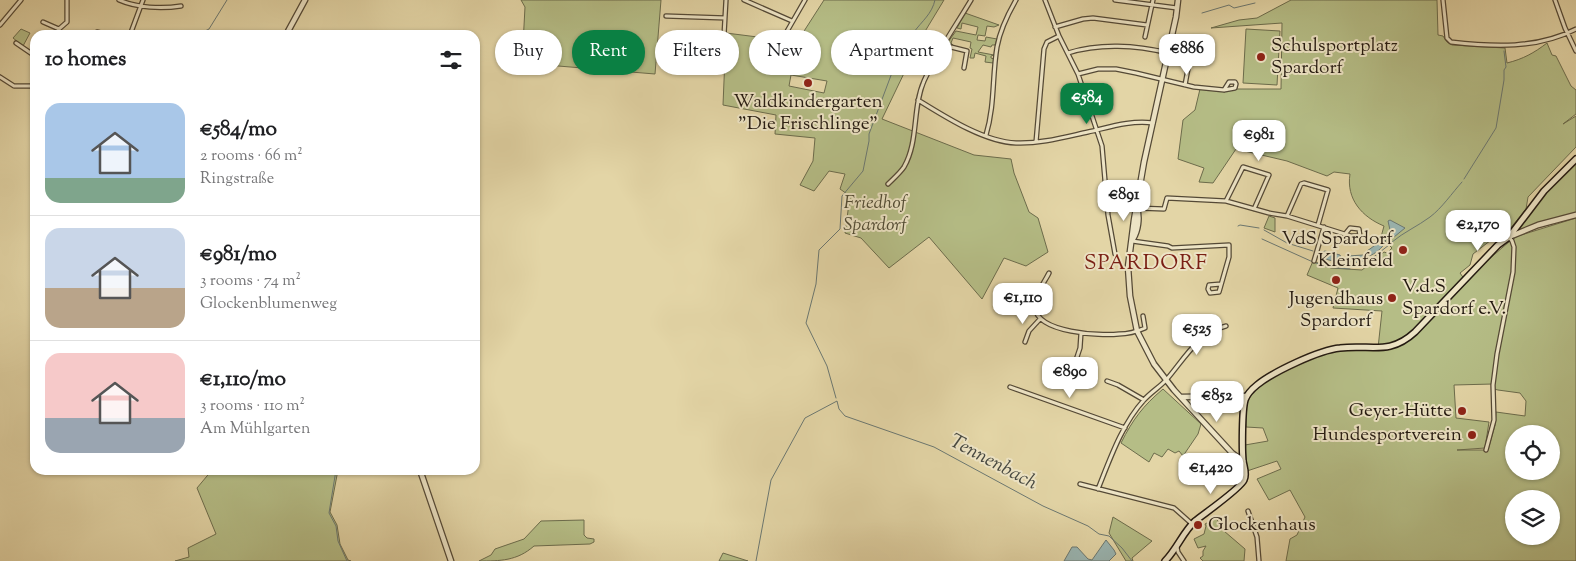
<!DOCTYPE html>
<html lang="en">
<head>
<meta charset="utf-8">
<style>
  :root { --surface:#fff; --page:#f6f6f6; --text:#202124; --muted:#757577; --line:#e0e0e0; --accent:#0b8043 }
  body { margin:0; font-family:"Sorts Mill Goudy",serif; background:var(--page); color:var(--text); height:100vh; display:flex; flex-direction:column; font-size:19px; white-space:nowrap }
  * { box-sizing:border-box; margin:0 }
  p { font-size:16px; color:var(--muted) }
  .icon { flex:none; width:28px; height:28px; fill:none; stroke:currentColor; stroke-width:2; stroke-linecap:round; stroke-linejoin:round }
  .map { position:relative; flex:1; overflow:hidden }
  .drawer { position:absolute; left:30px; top:30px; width:450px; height:445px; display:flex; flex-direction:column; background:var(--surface); border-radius:15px; box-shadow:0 1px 4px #0004 }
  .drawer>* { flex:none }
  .banner { position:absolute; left:495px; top:30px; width:475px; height:45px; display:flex; gap:10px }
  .buttons { position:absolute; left:1505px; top:425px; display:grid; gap:10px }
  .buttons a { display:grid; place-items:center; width:55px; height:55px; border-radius:50%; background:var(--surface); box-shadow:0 1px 4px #0004; font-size:25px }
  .price { position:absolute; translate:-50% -42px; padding:0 11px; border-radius:10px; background:#fff; color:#222; font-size:16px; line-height:32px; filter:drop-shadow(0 1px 2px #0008) }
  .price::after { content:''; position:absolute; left:50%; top:30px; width:15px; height:11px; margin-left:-8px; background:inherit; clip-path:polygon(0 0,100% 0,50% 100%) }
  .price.current { background:var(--accent); color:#fff }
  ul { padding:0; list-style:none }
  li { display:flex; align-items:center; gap:15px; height:125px; padding:0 15px }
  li+li { border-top:1px solid var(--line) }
  li span { display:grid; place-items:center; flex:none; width:140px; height:100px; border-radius:15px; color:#555 }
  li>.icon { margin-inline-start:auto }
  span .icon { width:60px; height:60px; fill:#fffc; stroke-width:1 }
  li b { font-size:21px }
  h2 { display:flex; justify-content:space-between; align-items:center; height:60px; padding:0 15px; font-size:21px }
  .chip { padding:0 18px; border-radius:22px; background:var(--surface); box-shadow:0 1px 4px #0004; font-size:18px; line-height:45px }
  .chip.current { background:var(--accent); color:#fff }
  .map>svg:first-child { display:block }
  .green { fill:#b5bd86; stroke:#6c6c4c; fill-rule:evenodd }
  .water { fill:#9ab6b3; stroke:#6b7872 }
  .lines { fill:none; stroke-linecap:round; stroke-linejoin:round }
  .stream { stroke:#6b7872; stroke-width:1 }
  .minor-casing { stroke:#544936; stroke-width:5.5 }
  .tertiary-casing { stroke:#544936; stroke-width:7 }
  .secondary-casing { stroke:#241a11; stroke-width:8 }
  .minor { stroke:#ede4c5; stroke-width:3 }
  .tertiary { stroke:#ede4c5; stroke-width:4.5 }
  .secondary { stroke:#ede4c5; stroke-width:5 }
  .poi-dot { fill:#8f2418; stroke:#ede4c5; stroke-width:2 }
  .labels { text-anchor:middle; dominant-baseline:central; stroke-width:4; stroke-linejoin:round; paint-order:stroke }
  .poi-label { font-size:19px; fill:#241a11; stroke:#ede4c5; text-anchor:start }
  .park-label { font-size:19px; font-style:italic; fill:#504b34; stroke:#ede4c5 }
  .water-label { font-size:20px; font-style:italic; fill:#474942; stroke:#ede4c5 }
  .quarter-label { font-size:21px; letter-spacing:1px; fill:#7a1f14; stroke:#ede4c5 }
</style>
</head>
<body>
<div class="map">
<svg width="1576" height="561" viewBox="0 0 1576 561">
  <rect width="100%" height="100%" fill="#e3d5a6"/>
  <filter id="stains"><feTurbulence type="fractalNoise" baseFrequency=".004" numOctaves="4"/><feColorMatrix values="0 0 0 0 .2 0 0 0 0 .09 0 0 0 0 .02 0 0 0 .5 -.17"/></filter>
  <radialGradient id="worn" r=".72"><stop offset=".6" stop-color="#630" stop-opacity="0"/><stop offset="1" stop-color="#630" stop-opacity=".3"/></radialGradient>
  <path class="green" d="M521,0H661L655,74L522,63L525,7Z
    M824,0H944L921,38L882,119L974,155L1011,159L1014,173L1029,212L1038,218L1048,252L1026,266L1004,258L982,299L929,237L889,268L861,238L845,233L850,196L840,189L845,174L829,171L814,191L800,185L813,161L815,138L775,134L776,115L723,105L726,33L797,42ZM791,75L827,81L824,93L789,86Z
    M1291,0H1437L1438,35L1443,36L1447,42L1452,45L1505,48L1507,63C1523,59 1534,53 1547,43L1552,55L1556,56L1571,86L1576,90V114L1563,124L1576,116V147L1528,197L1526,209L1509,230H1504L1473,254L1470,265L1460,273L1465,280L1510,241L1518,236L1576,218V561H1286L1290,539L1297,535L1305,517L1290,490L1269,500L1257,479L1281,469L1277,461L1247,471L1245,445L1268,441L1263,428L1246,427C1246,417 1244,406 1248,396C1255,381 1315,356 1332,351C1347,348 1363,349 1378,348L1382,311L1333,308L1338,288L1307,275L1313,261L1331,268L1362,270L1384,252L1387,253L1392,248L1381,237L1384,226C1362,217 1346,199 1350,174L1334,172L1327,176L1287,161L1236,149L1213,183L1199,182L1204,168L1178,159L1183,120L1195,110L1200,89H1281L1282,23L1211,28L1239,20L1257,18ZM1493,384L1494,389L1498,390L1520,393L1526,401L1525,416L1496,412L1495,425L1488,450H1457L1485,448L1489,422L1456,418L1454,385ZM1514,434H1551V471H1514ZM1514,499H1551V536H1514Z
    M965,13L999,25L994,27L987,26L985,36L978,35L977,40L985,41L986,37L997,39L995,45H992L991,47L983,45L978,52L994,55L991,56V58L994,59L993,63L985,62L986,56L975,53L974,58H970L972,49L970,48L971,42L953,38L951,43L953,45L949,43L948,42L956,31L976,35L978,27L962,23L961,29L957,28Z
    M21,29L30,33L23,46L13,38Z
    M1246,29L1280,31L1277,85L1243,83Z
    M1576,161V213L1517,230L1545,191Z
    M1269,216L1275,218V232L1264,228Z
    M1163,389L1201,424L1198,434L1183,456L1179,451L1175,453L1168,449L1162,457L1154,453L1149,462L1121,443C1133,419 1143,406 1163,389Z
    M212,470H338L330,512L337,525L340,544L348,560L351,561H175L189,557L188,548L216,534L197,488Z
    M1113,517L1152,541L1132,558L1133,561H1126L1109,533Z
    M1216,518L1224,531L1245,549L1244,561H1203L1200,558L1203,556V551L1206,546L1198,548L1194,539L1204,534L1206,526L1205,524Z
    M584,520V535L587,538L594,539V542L590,544L534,546C517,561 500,561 479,561L491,555L495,549L524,539L541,521Z
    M723,553L748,561H719Z"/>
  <path class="water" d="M1390,220L1405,228L1394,237H1392L1388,233L1390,230L1388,221Z
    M1381,241L1385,243C1382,248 1375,254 1369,256L1367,251Z
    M1325,251L1340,255L1342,260L1337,262L1321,258L1322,252Z
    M1363,255L1365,259L1361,263L1345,261L1348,256Z
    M1106,540L1114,550L1116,554L1109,561H1064L1072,547H1077L1088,559L1092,560Z"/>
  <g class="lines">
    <path class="stream" d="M1202,13L1229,5L1234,8L1255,3
      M197,35L209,29L227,0
      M1464,179L1496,128L1504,80V70L1506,67L1504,51
      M1238,226L1240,225L1259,228
      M1264,230L1287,243L1313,251
      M1262,239L1313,262L1327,267L1350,269
      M1384,242L1392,234
      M1392,242C1404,232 1418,226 1430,217C1442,208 1452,193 1462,182
      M1353,266H1362L1389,245
      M836,398L827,366L806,323L816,284L819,250L840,229L842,196L863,171L869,141V134L893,70V54L902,37L905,33L914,32C922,21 932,14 935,0
      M336,470L329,513L336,526L338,541L347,561
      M756,561L771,480L805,418L837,401L839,409L845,416L934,447L1043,506L1088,526L1099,534L1109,536L1122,548L1132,561"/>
    <defs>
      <path id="minor" d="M119,0C137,8 162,9 181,6
        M744,0L792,21
        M1045,0L1059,36L1078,74L1102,146L1108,215L1115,254
        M1115,0L1177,8
        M1443,0L1447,38L1451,42C1494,47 1537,49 1576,29
        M1555,0L1565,28L1576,51
        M666,16L725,18
        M43,22L59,29
        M0,25L21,0
        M1055,27L1083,19L1093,18L1147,25
        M57,35L59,29L67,22V0
        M94,35L97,32L110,35
        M130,35L143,0
        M1145,37L1153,0
        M1171,38L1193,42L1185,85
        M782,40L805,0
        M16,43L35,56
        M943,45L967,51L964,68
        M1068,53C1099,43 1136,45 1168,53
        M679,57L720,55L723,53L726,0
        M1078,74L1098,69H1116L1136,73L1194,87L1224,90L1235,88L1236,84L1235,82H1229L1224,90
        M0,77L14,86H35
        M918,100C944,116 984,142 1016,143C1040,144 1065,137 1088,132C1110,127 1131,120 1153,123
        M986,135C995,105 992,77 997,47C1000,30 1008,14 1016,0
        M1036,142L1044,49L1047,42L1059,36
        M888,184C893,179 900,173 904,167C919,141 912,108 924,81C937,52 955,27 971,0
        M1226,201L1243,167L1269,175L1254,209
        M1137,208L1164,209L1167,198L1226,201L1269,213L1287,216L1351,236H1360L1359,229L1350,228L1346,233
        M1287,216L1301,184L1304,183L1328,190L1318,225
        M1132,241L1168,246L1172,248L1229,245V257L1219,292L1210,293L1208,289L1209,285L1221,284
        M1314,261L1324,227
        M1049,273C1044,283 1034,296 1035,308C1038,333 1100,336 1119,334C1128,334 1136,332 1145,328L1143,316
        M1025,342L1029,331L1040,319
        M1074,361L1069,363L1067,367L1068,370L1073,369L1080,348L1081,333
        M1107,381L1118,385L1144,400
        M1010,387L1125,428
        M1486,450L1494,420L1493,385L1497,354L1513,272L1514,247L1512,241L1509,237
        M1080,484L1174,508L1192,524
        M1098,489C1110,459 1122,424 1144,400C1151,392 1160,387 1167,379C1185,358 1198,333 1226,326
        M1248,511L1257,537L1259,561
        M1177,547L1178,552L1184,561"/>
      <path id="tertiary" d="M1178,0L1176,17L1144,162L1134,220L1128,267L1130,296L1137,331L1154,364L1174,390L1232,453L1243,461
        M286,35L305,0
        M1509,237L1538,225L1576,215
        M1133,239C1138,231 1140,218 1137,208
        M1181,397L1247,396
        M420,470L451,561"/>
      <path id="secondary" d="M1165,561C1177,549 1183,532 1195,521C1205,513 1240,489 1244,480C1247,474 1244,467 1243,461C1242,450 1242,410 1245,400C1247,394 1252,389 1257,385C1273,372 1319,350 1340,348C1371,344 1389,356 1415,332L1498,245L1509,237L1544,191L1576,159"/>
    </defs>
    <use href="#minor" class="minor-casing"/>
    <use href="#tertiary" class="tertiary-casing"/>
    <use href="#secondary" class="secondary-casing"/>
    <use href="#minor" class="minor"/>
    <use href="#tertiary" class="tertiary"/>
    <use href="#secondary" class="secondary"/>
  </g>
  <g class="poi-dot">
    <circle cx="1261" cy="57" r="5"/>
    <circle cx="808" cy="83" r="5"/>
    <circle cx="1403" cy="250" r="5"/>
    <circle cx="1336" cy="280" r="5"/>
    <circle cx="1392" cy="298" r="5"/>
    <circle cx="1462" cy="411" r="5"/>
    <circle cx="1472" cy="435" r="5"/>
    <circle cx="1198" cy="525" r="5"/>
  </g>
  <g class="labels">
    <g class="poi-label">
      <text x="1271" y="46">Schulsportplatz<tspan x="1271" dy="22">Spardorf</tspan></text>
      <text x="808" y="102" text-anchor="middle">Waldkindergarten<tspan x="808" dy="22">"Die Frischlinge"</tspan></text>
      <text x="1393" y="239" text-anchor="end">VdS Spardorf<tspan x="1393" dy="22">Kleinfeld</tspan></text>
      <text x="1402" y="287">V.d.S<tspan x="1402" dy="22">Spardorf e.V.</tspan></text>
      <text x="1336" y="299" text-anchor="middle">Jugendhaus<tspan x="1336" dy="22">Spardorf</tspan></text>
      <text x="1452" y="411" text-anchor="end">Geyer-Hütte</text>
      <text x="1462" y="435" text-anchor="end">Hundesportverein</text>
      <text x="1208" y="525">Glockenhaus</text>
    </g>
    <g class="park-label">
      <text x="875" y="203">Friedhof<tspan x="875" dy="22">Spardorf</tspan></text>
    </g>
    <g class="water-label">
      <text transform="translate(993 463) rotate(28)">Tennenbach</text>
    </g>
    <g class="quarter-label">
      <text x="1146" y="264">SPARDORF</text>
    </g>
  </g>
  <rect width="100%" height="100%" filter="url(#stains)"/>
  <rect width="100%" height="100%" fill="url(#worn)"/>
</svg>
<div class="buttons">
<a><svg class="icon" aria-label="locate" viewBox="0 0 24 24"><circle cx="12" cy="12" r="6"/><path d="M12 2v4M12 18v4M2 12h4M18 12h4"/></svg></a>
<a><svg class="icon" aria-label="layers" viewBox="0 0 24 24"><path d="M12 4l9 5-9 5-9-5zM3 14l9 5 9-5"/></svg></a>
</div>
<b class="price" style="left:1187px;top:76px">€886</b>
<b class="price current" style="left:1087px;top:125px">€584</b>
<b class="price" style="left:1259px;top:162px">€981</b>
<b class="price" style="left:1124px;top:222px">€891</b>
<b class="price" style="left:1478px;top:252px">€2,170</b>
<b class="price" style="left:1023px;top:325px">€1,110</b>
<b class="price" style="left:1197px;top:356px">€525</b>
<b class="price" style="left:1070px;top:399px">€890</b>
<b class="price" style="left:1217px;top:423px">€852</b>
<b class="price" style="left:1211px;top:495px">€1,420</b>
<div class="banner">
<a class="chip">Buy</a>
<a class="chip current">Rent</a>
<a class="chip">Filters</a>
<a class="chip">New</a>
<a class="chip">Apartment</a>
</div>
<section class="drawer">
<h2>10 homes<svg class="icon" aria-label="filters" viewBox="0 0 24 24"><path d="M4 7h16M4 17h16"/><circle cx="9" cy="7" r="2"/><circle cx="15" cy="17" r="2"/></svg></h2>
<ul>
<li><span style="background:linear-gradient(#a9c7e8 75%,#7fa58c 0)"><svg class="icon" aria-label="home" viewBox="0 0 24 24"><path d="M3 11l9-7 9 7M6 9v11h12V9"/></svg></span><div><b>€584/mo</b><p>2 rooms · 66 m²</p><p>Ringstraße</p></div></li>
<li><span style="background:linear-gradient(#c9d6e8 60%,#b9a48a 0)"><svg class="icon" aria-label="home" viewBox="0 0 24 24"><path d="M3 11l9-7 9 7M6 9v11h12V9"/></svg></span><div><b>€981/mo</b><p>3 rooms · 74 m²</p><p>Glockenblumenweg</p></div></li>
<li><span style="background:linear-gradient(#f6c9c9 65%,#9aa5b1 0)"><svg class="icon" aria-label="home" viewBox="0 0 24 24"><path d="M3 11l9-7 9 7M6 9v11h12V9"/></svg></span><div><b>€1,110/mo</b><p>3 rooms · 110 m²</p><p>Am Mühlgarten</p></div></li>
</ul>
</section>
</div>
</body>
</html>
